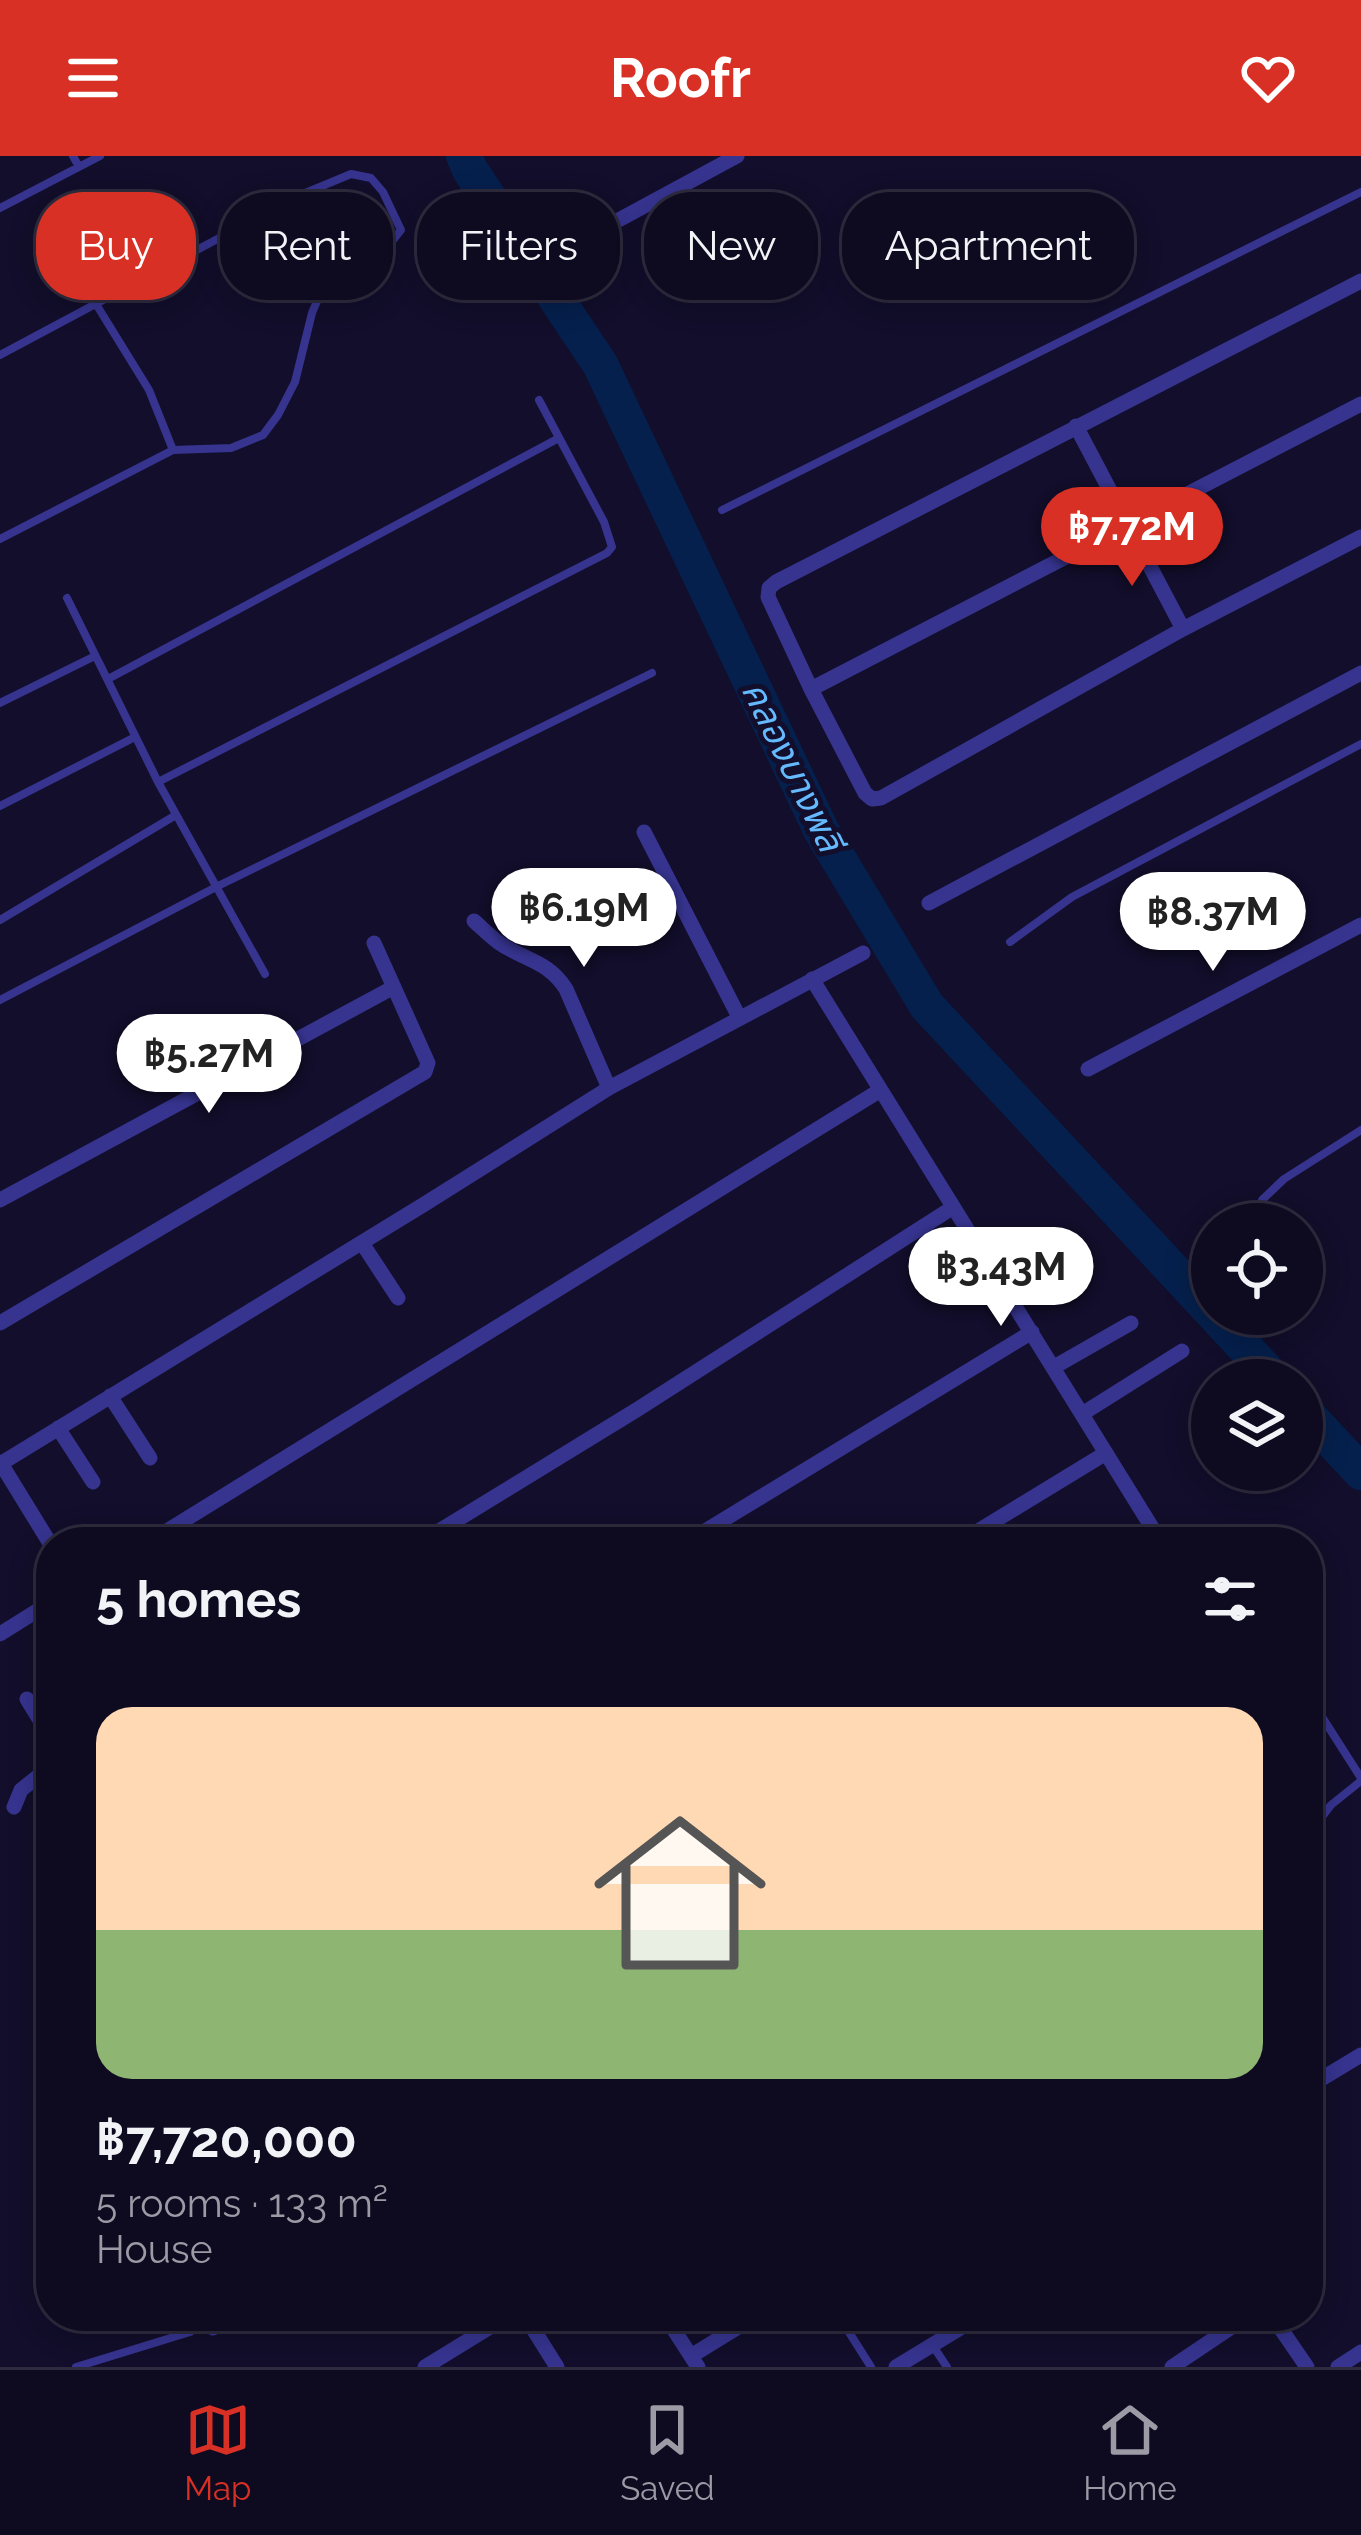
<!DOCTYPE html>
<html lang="en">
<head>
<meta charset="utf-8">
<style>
  :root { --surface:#0e0a20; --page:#1c182d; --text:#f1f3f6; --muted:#9b9aa5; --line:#2e2b3e; --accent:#d93025 }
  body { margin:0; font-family:Raleway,"Noto Sans Thai",sans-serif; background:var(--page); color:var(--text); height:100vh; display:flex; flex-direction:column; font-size:45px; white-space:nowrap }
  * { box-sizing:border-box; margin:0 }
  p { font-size:39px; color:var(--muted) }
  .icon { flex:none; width:66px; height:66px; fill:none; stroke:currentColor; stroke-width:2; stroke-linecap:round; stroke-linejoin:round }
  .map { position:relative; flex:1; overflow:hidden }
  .details { position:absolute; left:36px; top:1371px; width:1287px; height:804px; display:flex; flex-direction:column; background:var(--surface); border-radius:48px; box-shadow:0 6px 30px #0003,0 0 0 3px var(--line) }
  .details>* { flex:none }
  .banner { position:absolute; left:36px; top:36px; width:1290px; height:108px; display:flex; gap:24px }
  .tools { position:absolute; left:1191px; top:1047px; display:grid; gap:24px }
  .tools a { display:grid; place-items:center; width:132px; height:132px; border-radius:50%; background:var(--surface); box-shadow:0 6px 30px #0003,0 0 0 3px var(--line); font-size:60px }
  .price { position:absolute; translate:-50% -102px; padding:0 27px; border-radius:42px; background:#fff; color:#222; font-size:39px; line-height:78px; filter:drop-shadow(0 3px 6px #0008) }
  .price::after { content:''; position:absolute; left:50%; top:72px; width:36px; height:27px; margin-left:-18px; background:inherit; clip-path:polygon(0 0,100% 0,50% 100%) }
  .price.selected { background:var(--accent); color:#fff }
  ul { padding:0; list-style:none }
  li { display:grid; align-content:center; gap:24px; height:636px; padding:0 60px }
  li span { display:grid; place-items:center; height:372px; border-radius:36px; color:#555 }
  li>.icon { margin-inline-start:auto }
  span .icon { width:216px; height:216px; fill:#fffc; stroke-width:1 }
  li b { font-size:51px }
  h2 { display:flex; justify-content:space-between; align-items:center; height:144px; padding:0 60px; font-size:51px }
  .chip { padding:0 42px; border-radius:48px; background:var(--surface); box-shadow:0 6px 30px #0003,0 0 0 3px var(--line); font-size:42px; line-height:108px }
  .chip.selected { background:var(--accent); color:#fff }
  header { display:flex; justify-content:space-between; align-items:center; height:156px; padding:0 60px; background:var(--accent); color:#fff; font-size:54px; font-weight:700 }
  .menu { display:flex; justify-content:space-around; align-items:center; height:168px; border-top:3px solid var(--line); background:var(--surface); font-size:33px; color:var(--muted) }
  .menu a { display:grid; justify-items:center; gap:6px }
  .menu .selected { color:var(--accent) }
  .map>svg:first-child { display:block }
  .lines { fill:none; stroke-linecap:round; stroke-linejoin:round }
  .river { stroke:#05204d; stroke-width:36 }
  .lane { stroke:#36348f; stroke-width:8 }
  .street { stroke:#36348f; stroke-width:15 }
  .labels { text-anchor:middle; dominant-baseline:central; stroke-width:10; stroke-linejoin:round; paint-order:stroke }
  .water-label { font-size:36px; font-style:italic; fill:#65baff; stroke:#120e2b }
</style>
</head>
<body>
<header><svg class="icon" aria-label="menu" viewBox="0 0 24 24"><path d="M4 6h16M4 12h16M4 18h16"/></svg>Roofr<svg class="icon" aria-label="heart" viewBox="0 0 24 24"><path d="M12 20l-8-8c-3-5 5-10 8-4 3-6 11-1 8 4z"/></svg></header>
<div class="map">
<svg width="1361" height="2211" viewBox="0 0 1361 2211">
  <rect width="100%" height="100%" fill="#120e2b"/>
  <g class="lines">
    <path class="river" d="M464,0L470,14L600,208L821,674L927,850L1212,1156
      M1214,1158L1275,1224
      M1302,1253L1361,1316"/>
    <path class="lane" d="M73,0L79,11
      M0,52L100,0
      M96,148L149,234L173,294
      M0,199L298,40L351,18L371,22L383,36L401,74L389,89L323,131L312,157L295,226L278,259L263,279L231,292L173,294L0,383
      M722,354L1361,36
      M67,442L158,626L265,818
      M108,523L559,282
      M0,547L95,500
      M158,626L607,397L612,391L604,366L539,244
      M0,650L135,581
      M0,764L176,659
      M1010,786L1072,741L1361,588
      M0,844L218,730L652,517
      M1260,1068L1262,1044L1284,1023L1361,974
      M1308,1539L1361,1622
      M1308,1679L1331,1649L1361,1625
      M847,2173L871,2211
      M933,2190L947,2211
      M76,2211L190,2176"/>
    <path class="street" d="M602,73L737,0
      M1361,125L776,426L769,432L768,441L811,533L865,637L872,643L881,642L1183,473L1361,381
      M1076,270L1183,473
      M811,533L1361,248
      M644,676L739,861
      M929,747L1361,517
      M474,765C482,772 490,780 498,786C525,805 547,804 566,833L609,932
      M812,823L1161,1386
      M1088,913L1361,769
      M0,1044L394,831
      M362,1087L398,1142
      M0,1167L425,916L428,907L374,787
      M1054,1211L1131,1167
      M110,1240L150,1302
      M1082,1258L1182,1195
      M58,1272L93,1326
      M0,1306L51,1389
      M0,1308L423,1049L609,932L863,797
      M149,1386L879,935
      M421,1386L638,1253L952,1052
      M687,1386L1032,1176
      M960,1386L1106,1297
      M0,1478L51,1446
      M27,1543L51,1582
      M14,1651L21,1634L51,1610
      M1308,1931L1361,1899
      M1308,2000V2013
      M525,2160L557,2211
      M665,2160L698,2211
      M1272,2160L1307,2211
      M213,2172L234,2160
      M691,2200L756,2160
      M425,2211L508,2160
      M896,2211L980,2160
      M1172,2211L1242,2164L1253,2160
      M1338,2211L1361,2196"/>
  </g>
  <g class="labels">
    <g class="water-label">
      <text transform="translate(793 610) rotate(64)">คลองบางพลี</text>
    </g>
  </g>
</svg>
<div class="tools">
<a><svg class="icon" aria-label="locate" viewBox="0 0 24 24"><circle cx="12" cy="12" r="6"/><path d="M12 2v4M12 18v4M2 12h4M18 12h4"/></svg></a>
<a><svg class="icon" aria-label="layers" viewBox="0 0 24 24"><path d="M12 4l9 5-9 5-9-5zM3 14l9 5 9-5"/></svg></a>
</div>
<b class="price selected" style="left:1132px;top:433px">฿7.72M</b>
<b class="price" style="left:584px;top:814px">฿6.19M</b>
<b class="price" style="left:1213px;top:818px">฿8.37M</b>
<b class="price" style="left:209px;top:960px">฿5.27M</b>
<b class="price" style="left:1001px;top:1173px">฿3.43M</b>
<div class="banner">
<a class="chip selected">Buy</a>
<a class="chip">Rent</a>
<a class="chip">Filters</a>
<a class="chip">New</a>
<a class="chip">Apartment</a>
</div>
<section class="details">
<h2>5 homes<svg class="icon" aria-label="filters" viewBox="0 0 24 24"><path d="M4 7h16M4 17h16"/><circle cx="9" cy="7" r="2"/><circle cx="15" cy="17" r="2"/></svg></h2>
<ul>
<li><span style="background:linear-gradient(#ffd9b3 60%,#8fb573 0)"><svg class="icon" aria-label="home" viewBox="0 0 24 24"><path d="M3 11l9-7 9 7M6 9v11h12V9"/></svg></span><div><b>฿7,720,000</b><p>5 rooms · 133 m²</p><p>House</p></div></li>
</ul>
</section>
</div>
<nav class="menu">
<a class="selected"><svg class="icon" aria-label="map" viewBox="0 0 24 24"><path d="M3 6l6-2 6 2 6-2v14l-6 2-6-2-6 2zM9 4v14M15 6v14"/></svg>Map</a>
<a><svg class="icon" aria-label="saved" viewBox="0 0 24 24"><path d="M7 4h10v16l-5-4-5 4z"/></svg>Saved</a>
<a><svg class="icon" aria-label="home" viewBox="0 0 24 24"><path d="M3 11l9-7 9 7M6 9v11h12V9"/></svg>Home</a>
</nav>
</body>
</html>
